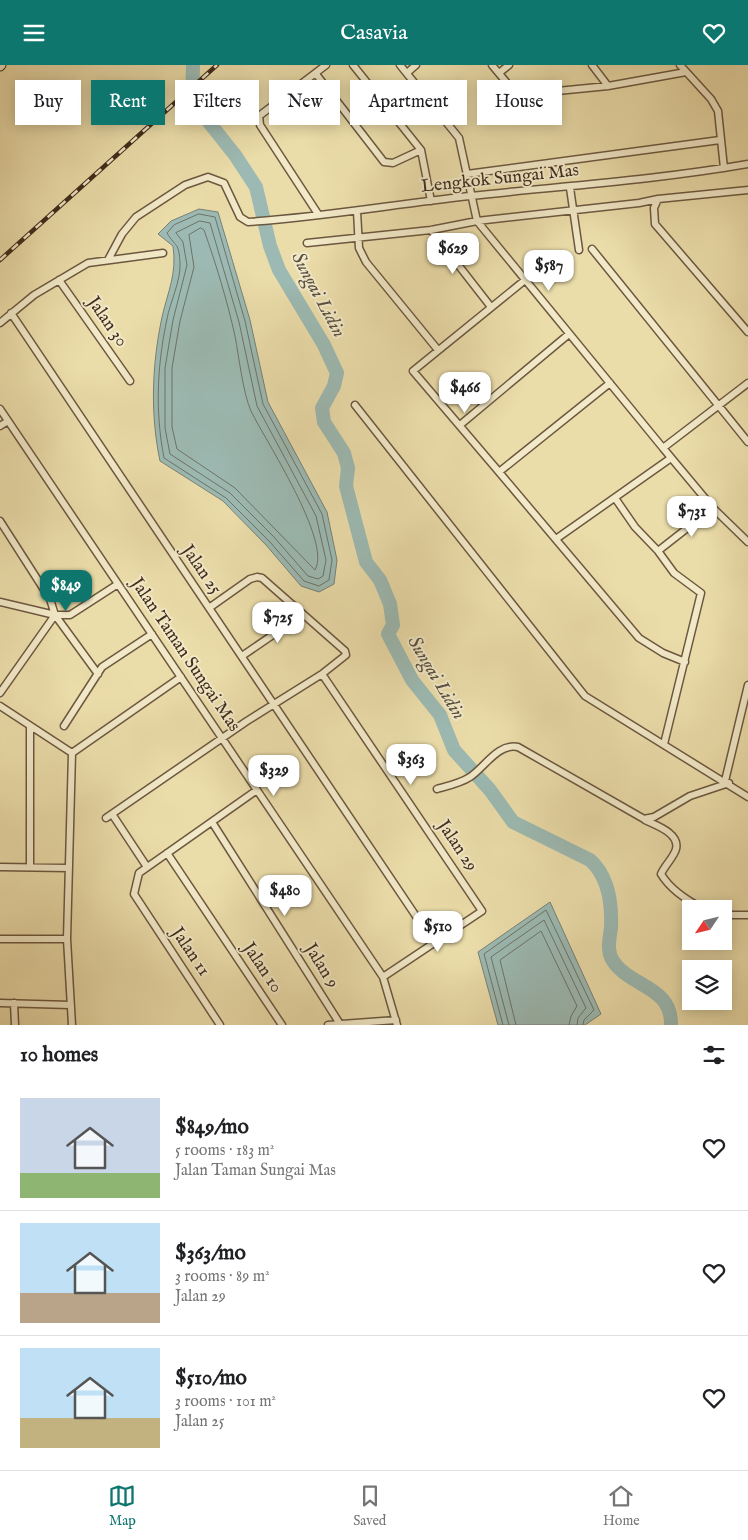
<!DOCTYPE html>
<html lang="en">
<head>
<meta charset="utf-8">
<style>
  :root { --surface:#fff; --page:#f6f6f6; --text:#202124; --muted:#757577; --line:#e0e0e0; --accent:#0f766e }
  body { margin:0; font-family:"IM FELL English",serif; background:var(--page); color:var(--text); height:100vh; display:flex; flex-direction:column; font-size:19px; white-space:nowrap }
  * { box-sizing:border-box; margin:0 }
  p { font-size:16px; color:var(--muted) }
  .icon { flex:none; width:28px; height:28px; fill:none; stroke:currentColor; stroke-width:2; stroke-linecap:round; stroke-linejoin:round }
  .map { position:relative; height:960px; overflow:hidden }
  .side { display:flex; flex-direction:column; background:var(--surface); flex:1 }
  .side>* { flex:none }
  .hud { position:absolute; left:15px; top:15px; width:719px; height:45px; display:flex; gap:10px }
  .needle { width:32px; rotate:235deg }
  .controls { position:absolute; left:682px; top:835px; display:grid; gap:10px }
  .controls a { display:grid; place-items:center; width:50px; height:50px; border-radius:0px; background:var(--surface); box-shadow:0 2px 12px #0003; font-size:25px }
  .price { position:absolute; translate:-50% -42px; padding:0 11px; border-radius:10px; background:#fff; color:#222; font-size:16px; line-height:32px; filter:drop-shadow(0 1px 2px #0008) }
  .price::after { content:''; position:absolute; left:50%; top:30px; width:15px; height:11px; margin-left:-8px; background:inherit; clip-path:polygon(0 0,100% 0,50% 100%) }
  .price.selected { background:var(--accent); color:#fff }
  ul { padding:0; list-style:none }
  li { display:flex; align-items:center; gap:15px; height:125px; padding:0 20px }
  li+li { border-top:1px solid var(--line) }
  li span { display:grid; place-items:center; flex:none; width:140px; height:100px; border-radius:0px; color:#555 }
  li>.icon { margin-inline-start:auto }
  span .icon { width:60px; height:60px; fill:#fffc; stroke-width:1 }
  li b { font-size:21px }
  h2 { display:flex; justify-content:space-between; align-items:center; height:60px; padding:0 20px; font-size:21px }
  .chip { padding:0 18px; border-radius:0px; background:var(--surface); box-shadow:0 2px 12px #0003; font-size:18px; line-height:45px }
  .chip.selected { background:var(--accent); color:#fff }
  header { display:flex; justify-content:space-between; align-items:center; height:65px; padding:0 20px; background:var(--accent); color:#fff; font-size:22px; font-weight:600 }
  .tabs { display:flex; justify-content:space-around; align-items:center; height:70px; border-top:1px solid var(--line); background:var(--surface); font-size:14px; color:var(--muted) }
  .tabs a { display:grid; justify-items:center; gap:2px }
  .tabs .selected { color:var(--accent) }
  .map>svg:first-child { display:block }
  .water { fill:#9cbab3; stroke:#788177 }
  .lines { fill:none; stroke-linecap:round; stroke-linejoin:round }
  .shore { stroke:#6e7368; stroke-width:1 }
  .river { stroke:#9cbab3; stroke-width:14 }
  .minor-casing { stroke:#6c5840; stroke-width:9 }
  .secondary-casing { stroke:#412c1d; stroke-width:11 }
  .minor { stroke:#f2e9c8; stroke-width:6 }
  .secondary { stroke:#f2e9c8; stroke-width:9 }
  .rail-casing { stroke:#412c1d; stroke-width:4.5 }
  .rail { stroke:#f2e9c8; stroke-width:2.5; stroke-dasharray:8; stroke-linecap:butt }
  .labels { text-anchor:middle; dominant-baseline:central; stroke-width:4; stroke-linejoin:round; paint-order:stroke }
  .street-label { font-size:18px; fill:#412c1d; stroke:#f2e9c8 }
  .water-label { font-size:19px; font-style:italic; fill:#585042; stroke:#f2e9c8 }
</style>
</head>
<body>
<header><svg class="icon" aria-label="menu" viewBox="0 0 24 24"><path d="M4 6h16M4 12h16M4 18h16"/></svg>Casavia<svg class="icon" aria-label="heart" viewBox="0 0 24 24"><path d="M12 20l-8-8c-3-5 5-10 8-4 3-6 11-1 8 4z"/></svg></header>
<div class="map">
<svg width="748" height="960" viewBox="0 0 748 960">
  <rect width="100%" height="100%" fill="#ebddaa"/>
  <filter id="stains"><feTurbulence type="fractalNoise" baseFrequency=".004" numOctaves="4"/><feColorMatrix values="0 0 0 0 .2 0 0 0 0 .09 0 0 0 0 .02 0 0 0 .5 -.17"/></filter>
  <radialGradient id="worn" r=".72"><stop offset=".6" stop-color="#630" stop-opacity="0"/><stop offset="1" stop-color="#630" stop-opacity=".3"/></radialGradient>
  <path class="water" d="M199,144L218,147L250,255L268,337L327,447L337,495L334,519L319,527L301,521L266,480L223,436L160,396C150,348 152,300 162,252C168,226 177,209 173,181L158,169L171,156Z
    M550,837L601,949L585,960H498L478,887Z"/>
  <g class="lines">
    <path class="shore" d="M199,149L215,152L245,256L263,339L322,449L332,495L329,515L319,521L304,516L270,477L226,433L164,393C155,346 157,301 167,254C170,237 181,216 180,198C179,177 176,183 167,168L174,160Z
      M200,156L210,158L239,257L257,341L316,451L326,495L323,511L318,514L308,511L274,472L230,428L170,389L165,363V303L173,255L187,200L183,177L176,168Z
      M201,163L204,165C216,199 227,235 235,271C239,292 243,328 251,346C265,375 332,476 315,505L235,423L177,384L172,362V303L180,256L194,202L189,170Z
      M503,960L484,889L546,845L594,945L584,955L583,960
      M509,960L491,892L544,855L586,943L578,953L577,960
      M516,960L500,895L541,866L577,941L571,951L569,960"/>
    <path class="river" d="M193,0L192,36L235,90L256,122L270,181L279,205L324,280L337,308L334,321L322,343L324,357L344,388L348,403L346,421L366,497L380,515L390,539L393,560L388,569L412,615L440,650L454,685L490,725L513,757L590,795C609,812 612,838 611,862C610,873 606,885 613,896C630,922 672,921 671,960"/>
    <defs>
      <path id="minor" d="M353,0L421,85L431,136
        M400,0L459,73L477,156L663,383L748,318
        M492,0L517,30L608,21L686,7
        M592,0L608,21
        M680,0L711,34L718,46L724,103
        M407,8L416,0
        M499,8L509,0
        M316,9L384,97L393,98L421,85
        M467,109L720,75
        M570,123L579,185
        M658,134L654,143L655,159L748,267
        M357,146L359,183L366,197L438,285
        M318,149L260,60L259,51L326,0
        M431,165L491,242
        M307,178L431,165L477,156L639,138L658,134L748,125
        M592,184L748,377
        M108,195L122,169L136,152L185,120L208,112L224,118L240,152L248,157C322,152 396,139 470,131C563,121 656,115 748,99
        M59,215L130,316
        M525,215L413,306L499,407L610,318
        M11,248L434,878
        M0,258L34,230L88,198L163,188
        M355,340L585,631L748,732
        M0,344L383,912L397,960
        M460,360L569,269
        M0,361L8,356
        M663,383L713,443L748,477
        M499,407L639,573L663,588L685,597
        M615,433L635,462L658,486L674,508L701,528L664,679
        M0,456L50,534L55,550
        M556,474L671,393
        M658,486L713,443
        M0,537L55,550L98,609
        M55,550H70L118,519
        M242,591L302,550
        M322,609L482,846L383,912
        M0,628L55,550
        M0,641L72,688L67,874L72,960
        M64,661L102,602L152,569
        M72,688L181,612
        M725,716L748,620
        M437,724C448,721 461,718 470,712C485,702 498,678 518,682L644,754L654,752L690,731L729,718
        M112,749L147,802
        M106,753L247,656L322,609L346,590L345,586L262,513L257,512L250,514L209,543
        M645,755C655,760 680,768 676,784C674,792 665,800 661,809C670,824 688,836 704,844
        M212,757L340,959
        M167,788L282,960
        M0,802L68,803
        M30,802V662
        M724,850H748
        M0,874H67
        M0,938L70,940
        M14,938L15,960
        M220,960L134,829L139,808L257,725
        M328,960L396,955"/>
      <path id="secondary" d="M0,1L1,0"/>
    </defs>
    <use href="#minor" class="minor-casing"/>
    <use href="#secondary" class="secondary-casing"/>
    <use href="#minor" class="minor"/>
    <use href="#secondary" class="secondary"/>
    <defs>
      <path id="rail" d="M0,195L217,0"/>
    </defs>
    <use href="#rail" class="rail-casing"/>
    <use href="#rail" class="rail"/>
  </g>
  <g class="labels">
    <g class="street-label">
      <text transform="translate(500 114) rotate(-6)">Lengkok Sungai Mas</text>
      <text transform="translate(107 257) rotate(55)">Jalan 30</text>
      <text transform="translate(201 505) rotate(55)">Jalan 25</text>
      <text transform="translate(185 590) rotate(56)">Jalan Taman Sungai Mas</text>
      <text transform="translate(457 781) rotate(56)">Jalan 29</text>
      <text transform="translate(190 887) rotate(56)">Jalan 11</text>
      <text transform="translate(321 901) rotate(58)">Jalan 9</text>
      <text transform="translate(262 903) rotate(56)">Jalan 10</text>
    </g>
    <g class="water-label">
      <text transform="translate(318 230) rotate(62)">Sungai Lidin</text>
      <text transform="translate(436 613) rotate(59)">Sungai Lidin</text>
    </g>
  </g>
  <rect width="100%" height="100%" filter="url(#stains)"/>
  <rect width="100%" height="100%" fill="url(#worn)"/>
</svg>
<div class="controls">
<a><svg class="needle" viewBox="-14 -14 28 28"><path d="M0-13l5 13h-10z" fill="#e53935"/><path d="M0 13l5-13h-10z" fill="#757577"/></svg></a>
<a><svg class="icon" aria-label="layers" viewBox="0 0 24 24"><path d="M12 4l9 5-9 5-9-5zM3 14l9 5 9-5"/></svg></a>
</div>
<b class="price" style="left:453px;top:210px">$629</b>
<b class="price" style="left:549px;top:227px">$587</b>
<b class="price" style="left:465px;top:349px">$466</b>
<b class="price" style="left:692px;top:473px">$731</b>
<b class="price selected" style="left:66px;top:547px">$849</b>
<b class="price" style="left:278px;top:579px">$725</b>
<b class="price" style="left:411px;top:721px">$363</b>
<b class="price" style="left:274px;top:732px">$329</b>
<b class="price" style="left:285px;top:852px">$480</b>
<b class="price" style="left:438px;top:888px">$510</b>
<div class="hud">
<a class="chip">Buy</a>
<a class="chip selected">Rent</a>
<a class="chip">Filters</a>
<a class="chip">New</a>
<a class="chip">Apartment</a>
<a class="chip">House</a>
</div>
</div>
<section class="side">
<h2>10 homes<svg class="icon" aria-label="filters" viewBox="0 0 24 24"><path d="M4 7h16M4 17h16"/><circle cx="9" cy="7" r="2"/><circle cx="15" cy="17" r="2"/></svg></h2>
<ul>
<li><span style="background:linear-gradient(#c9d6e8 75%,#8fb573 0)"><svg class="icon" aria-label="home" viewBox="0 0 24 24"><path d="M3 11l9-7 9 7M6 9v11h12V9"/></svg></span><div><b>$849/mo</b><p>5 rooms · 183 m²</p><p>Jalan Taman Sungai Mas</p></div><svg class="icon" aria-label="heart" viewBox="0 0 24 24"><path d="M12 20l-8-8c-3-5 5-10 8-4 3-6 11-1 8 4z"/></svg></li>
<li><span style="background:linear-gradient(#bfe0f5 70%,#b9a48a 0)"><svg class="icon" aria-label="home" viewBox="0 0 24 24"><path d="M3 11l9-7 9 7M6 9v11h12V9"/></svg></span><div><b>$363/mo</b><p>3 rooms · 89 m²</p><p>Jalan 29</p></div><svg class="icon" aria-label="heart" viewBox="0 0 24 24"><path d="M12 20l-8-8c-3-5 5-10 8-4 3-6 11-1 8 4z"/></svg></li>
<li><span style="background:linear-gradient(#bfe0f5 70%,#c2b280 0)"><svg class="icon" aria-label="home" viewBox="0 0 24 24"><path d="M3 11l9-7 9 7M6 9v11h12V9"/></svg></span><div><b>$510/mo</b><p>3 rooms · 101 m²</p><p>Jalan 25</p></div><svg class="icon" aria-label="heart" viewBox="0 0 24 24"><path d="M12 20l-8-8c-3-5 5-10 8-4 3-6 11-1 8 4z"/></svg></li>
</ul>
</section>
<nav class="tabs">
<a class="selected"><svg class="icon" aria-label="map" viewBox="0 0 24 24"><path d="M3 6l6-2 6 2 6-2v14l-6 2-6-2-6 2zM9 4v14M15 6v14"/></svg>Map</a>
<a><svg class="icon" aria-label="saved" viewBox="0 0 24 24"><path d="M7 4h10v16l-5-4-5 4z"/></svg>Saved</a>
<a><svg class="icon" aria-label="home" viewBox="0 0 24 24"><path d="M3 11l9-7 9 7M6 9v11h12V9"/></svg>Home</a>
</nav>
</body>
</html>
